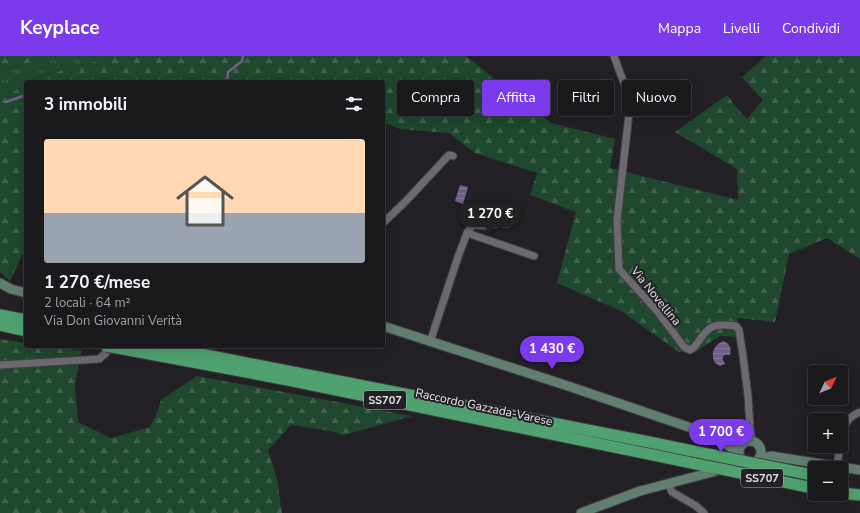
<!DOCTYPE html>
<html lang="it">
<head>
<meta charset="utf-8">
<style>
  :root { --surface:#1a191c; --page:#272629; --text:#f1f3f6; --muted:#9fa0a3; --line:#38383b; --accent:#7c3aed }
  body { margin:0; font-family:"Nunito Sans",sans-serif; background:var(--page); color:var(--text); height:100vh; display:flex; flex-direction:column; font-size:15px; white-space:nowrap }
  * { box-sizing:border-box; margin:0 }
  p { font-size:13px; color:var(--muted) }
  .icon { flex:none; width:22px; height:22px; fill:none; stroke:currentColor; stroke-width:2; stroke-linecap:round; stroke-linejoin:round }
  .map { position:relative; flex:1; overflow:hidden }
  .sheet { position:absolute; left:24px; top:24px; width:361px; height:268px; display:flex; flex-direction:column; background:var(--surface); border-radius:4px; box-shadow:0 4px 16px #0002,0 0 0 1px var(--line) }
  .sheet>* { flex:none }
  .top-card { position:absolute; left:397px; top:24px; width:380px; height:36px; display:flex; gap:8px }
  .needle { width:26px; rotate:47deg }
  .fabs { position:absolute; left:808px; top:309px; display:grid; gap:8px }
  .fabs a { display:grid; place-items:center; width:40px; height:40px; border-radius:4px; background:var(--surface); box-shadow:0 4px 16px #0002,0 0 0 1px var(--line); font-size:20px }
  .price { position:absolute; translate:-50% -34px; padding:0 9px; border-radius:14px; background:var(--accent); color:#fff; font-size:13px; line-height:26px; filter:drop-shadow(0 1px 2px #0008) }
  .price::after { content:''; position:absolute; left:50%; top:24px; width:12px; height:9px; margin-left:-6px; background:inherit; clip-path:polygon(0 0,100% 0,50% 100%) }
  .price.current { background:#222; color:#fff }
  ul { padding:0; list-style:none }
  li { display:grid; align-content:center; gap:8px; height:212px; padding:0 20px }
  li+li { border-top:1px solid var(--line) }
  li span { display:grid; place-items:center; height:124px; border-radius:4px; color:#555 }
  li>.icon { margin-inline-start:auto }
  span .icon { width:72px; height:72px; fill:#fffc; stroke-width:1 }
  li b { font-size:17px }
  h2 { display:flex; justify-content:space-between; align-items:center; height:48px; padding:0 20px; font-size:17px }
  .tag { padding:0 14px; border-radius:4px; background:var(--surface); box-shadow:0 4px 16px #0002,0 0 0 1px var(--line); font-size:14px; line-height:36px }
  .tag.current { background:var(--accent); color:#fff }
  header { display:flex; align-items:center; gap:24px; box-sizing:border-box; height:56px; padding:0 20px; background:var(--accent); color:#fff }
  header strong { font-size:19px }
  nav { display:flex; gap:22px; margin-inline-start:auto; font-size:14px }
  .map>svg:first-child { display:block }
  .grass { fill:url(#grass-tufts) }
  .forest { fill:url(#forest-firs) }
  .water { fill:url(#water-rules) }
  .lines { fill:none; stroke-linecap:round; stroke-linejoin:round }
  .stream { stroke:#725e88; stroke-width:2.5 }
  .minor-casing { stroke:#403e43; stroke-width:9 }
  .secondary-casing { stroke:#403e43; stroke-width:11 }
  .trunk-casing { stroke:#403e43; stroke-width:13 }
  .minor { stroke:#6c696f; stroke-width:7 }
  .secondary { stroke:#617e70; stroke-width:9 }
  .trunk { stroke:#4fa270; stroke-width:11 }
  .trunk-bridge-casing { stroke:#403e43; stroke-width:13; stroke-linecap:butt }
  .trunk-bridge { stroke:#4fa270; stroke-width:11 }
  .labels { text-anchor:middle; dominant-baseline:central; stroke-width:4; stroke-linejoin:round; paint-order:stroke }
  .shield { fill:#232126; stroke:#acaaae; stroke-width:1 }
  .shield-label { font-size:11px; font-weight:bold; fill:#e6e4e8 }
  .street-label { font-size:12px; fill:#e6e4e8; stroke:#232126 }
</style>
</head>
<body>
<header>
<strong>Keyplace</strong>
<nav><a>Mappa</a><a>Livelli</a><a>Condividi</a></nav>
</header>
<div class="map">
<svg width="860" height="457" viewBox="0 0 860 457">
  <defs>
    <pattern id="grass-tufts" width="24" height="20" patternUnits="userSpaceOnUse"><rect width="24" height="20" fill="#1f482e"/><path d="M3 7l-1-3M5 7V3M7 7l1-3M15 17l-1-3M17 17v-4M19 17l1-3" fill="none" stroke="#40624c"/></pattern>
    <pattern id="forest-firs" width="22" height="20" patternUnits="userSpaceOnUse"><rect width="22" height="20" fill="#1f482e"/><path d="M5 1l3.5 6h-7zM16 11l3.5 6h-7z" fill="#40624c"/></pattern>
    <pattern id="water-rules" width="6" height="5" patternUnits="userSpaceOnUse"><rect width="6" height="5" fill="#725e88"/><path d="M0 2.5h6" fill="none" stroke="#867599"/></pattern>
  </defs>
  <rect width="100%" height="100%" fill="#232126"/>
  <path class="grass" d="M53,0H116L35,22L29,26H26V28L0,45V14Z"/>
  <path class="forest" d="M0,0H53L0,14Z
    M116,0H466L551,67L615,83L610,112L738,144L737,113L675,76L727,39L733,47L747,63L763,44L742,21L766,0H860V203L827,182L789,198L775,266L737,262L739,281L720,280L695,296H679L621,255L557,227L576,156L530,139L537,117L475,97L449,77L400,73L383,66V26H29L35,22Z
    M26,28V191L10,225L0,216V45Z
    M0,283L26,287V290H49L81,295L75,330L78,366L111,382L150,371L157,357L161,344L197,320L412,360L344,379L330,375L291,369L268,394L277,423L282,457H0Z"/>
  <path class="water" d="M460,129L468,131L463,148L455,145Z
    M724,285C730,288 732,293 730,299H725C721,302 723,304 725,308L720,310L715,307C710,298 714,288 724,285Z"/>
  <g class="lines">
    <path class="stream" d="M227,26L228,16L242,5L243,0
      M6,46L26,39"/>
    <defs>
      <path id="minor" d="M614,0L619,14L631,45L629,58L617,164L619,213L657,255L684,291L690,294C696,291 697,287 701,282C711,267 719,268 736,270L739,274L743,300L748,340L750,371L752,385
        M383,167L406,145L447,101L449,99L453,100
        M467,177L471,171L474,169L486,170L500,167L507,168
        M430,286L458,201L467,177L534,200
        M0,309L99,303L106,297L107,290
        M841,383C844,370 846,362 860,356
        M837,410L840,390
        M668,428L672,436L696,450L704,457"/>
      <path id="secondary" d="M0,227L11,233L26,237
        M383,270L568,330L715,380L744,386
        M717,382L739,397
        M739 396a11 11 0 1 1 22 0a11 11 0 1 1-22 0Z
        M759,403L771,400L860,414
        M581,457L640,435L747,407"/>
      <path id="trunk" d="M0,259L26,264
        M0,269L26,275
        M160,290L649,386L678,392L686,396
        M123,293L288,324L716,412
        M841,437L860,439"/>
    </defs>
    <use href="#minor" class="minor-casing"/>
    <use href="#secondary" class="secondary-casing"/>
    <use href="#trunk" class="trunk-casing"/>
    <use href="#minor" class="minor"/>
    <use href="#secondary" class="secondary"/>
    <use href="#trunk" class="trunk"/>
    <defs>
      <path id="trunk-bridge" d="M106,290L123,293
        M678,392L812,419
        M716,412L808,431"/>
    </defs>
    <use href="#trunk-bridge" class="trunk-bridge-casing"/>
    <use href="#trunk-bridge" class="trunk-bridge"/>
  </g>
  <g class="labels">
    <g class="shield">
      <rect x="364" y="335" width="42" height="18" rx="3"/>
      <rect x="741" y="413" width="42" height="18" rx="3"/>
    </g>
    <g class="shield-label">
      <text x="385" y="344">SS707</text>
      <text x="762" y="422">SS707</text>
    </g>
    <g class="street-label">
      <text transform="translate(656 240) rotate(51)">Via Novellina</text>
      <text transform="translate(484 351) rotate(12)">Raccordo Gazzada-Varese</text>
    </g>
  </g>
</svg>
<div class="fabs">
<a><svg class="needle" viewBox="-14 -14 28 28"><path d="M0-13l5 13h-10z" fill="#e53935"/><path d="M0 13l5-13h-10z" fill="#9fa0a3"/></svg></a>
<a>+</a>
<a>−</a>
</div>
<b class="price current" style="left:490px;top:179px">1 270 €</b>
<b class="price" style="left:552px;top:314px">1 430 €</b>
<b class="price" style="left:721px;top:397px">1 700 €</b>
<div class="top-card">
<a class="tag">Compra</a>
<a class="tag current">Affitta</a>
<a class="tag">Filtri</a>
<a class="tag">Nuovo</a>
</div>
<section class="sheet">
<h2>3 immobili<svg class="icon" aria-label="filters" viewBox="0 0 24 24"><path d="M4 7h16M4 17h16"/><circle cx="9" cy="7" r="2"/><circle cx="15" cy="17" r="2"/></svg></h2>
<ul>
<li><span style="background:linear-gradient(#ffd9b3 60%,#9aa5b1 0)"><svg class="icon" aria-label="home" viewBox="0 0 24 24"><path d="M3 11l9-7 9 7M6 9v11h12V9"/></svg></span><div><b>1 270 €/mese</b><p>2 locali · 64 m²</p><p>Via Don Giovanni Verità</p></div></li>
</ul>
</section>
</div>
</body>
</html>
